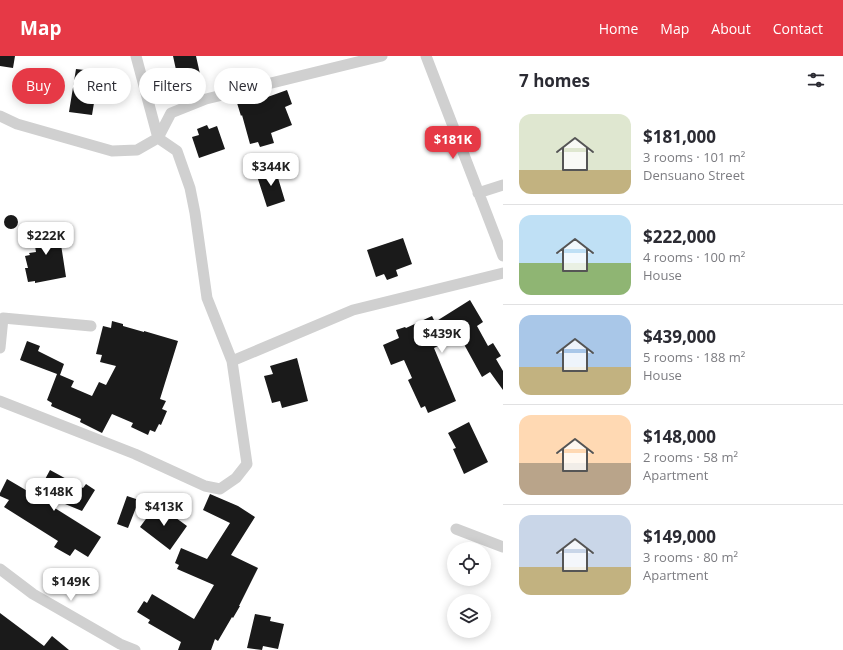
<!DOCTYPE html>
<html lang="en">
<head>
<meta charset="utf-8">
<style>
  :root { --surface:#fff; --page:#f7f7f7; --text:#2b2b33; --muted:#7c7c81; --line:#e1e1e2; --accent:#e63946 }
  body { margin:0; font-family:"Open Sans",sans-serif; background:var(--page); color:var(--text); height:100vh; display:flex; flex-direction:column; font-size:15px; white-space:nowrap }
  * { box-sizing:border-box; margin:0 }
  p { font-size:13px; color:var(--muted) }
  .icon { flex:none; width:22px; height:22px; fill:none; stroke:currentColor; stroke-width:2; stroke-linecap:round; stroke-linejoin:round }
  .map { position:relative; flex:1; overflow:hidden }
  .panel { display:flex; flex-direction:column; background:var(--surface); width:340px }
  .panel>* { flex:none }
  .hud { position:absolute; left:12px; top:12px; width:380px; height:36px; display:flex; gap:8px }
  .fabs { position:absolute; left:447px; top:486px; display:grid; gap:8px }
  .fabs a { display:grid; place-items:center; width:44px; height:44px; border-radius:50%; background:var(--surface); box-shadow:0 2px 10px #0003; font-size:20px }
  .price { position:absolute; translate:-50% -34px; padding:0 9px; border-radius:8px; background:#fff; color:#222; font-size:13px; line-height:26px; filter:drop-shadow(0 1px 2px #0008) }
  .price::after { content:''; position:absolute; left:50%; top:24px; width:12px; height:9px; margin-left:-6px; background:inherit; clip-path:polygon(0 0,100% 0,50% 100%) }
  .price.selected { background:var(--accent); color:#fff }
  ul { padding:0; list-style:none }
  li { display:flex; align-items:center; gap:12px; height:100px; padding:0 16px }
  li+li { border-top:1px solid var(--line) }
  li span { display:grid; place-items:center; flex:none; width:112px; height:80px; border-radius:12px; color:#555 }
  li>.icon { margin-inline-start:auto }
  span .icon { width:48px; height:48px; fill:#fffc; stroke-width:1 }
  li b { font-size:17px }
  h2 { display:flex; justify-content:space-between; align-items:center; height:48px; padding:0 16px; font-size:17px }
  .chip { padding:0 14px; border-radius:18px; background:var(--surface); box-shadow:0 2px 10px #0003; font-size:14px; line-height:36px }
  .chip.selected { background:var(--accent); color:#fff }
  header { display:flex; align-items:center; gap:24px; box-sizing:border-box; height:56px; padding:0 20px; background:var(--accent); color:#fff }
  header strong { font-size:19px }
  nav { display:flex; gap:22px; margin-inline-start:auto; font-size:14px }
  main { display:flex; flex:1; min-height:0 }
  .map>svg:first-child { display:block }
  .building { fill:#1a1a1a }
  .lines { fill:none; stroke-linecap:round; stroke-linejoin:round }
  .minor { stroke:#d0d0d0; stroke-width:11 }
</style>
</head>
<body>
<header>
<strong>Map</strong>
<nav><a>Home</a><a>Map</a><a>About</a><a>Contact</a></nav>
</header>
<main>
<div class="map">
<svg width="503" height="594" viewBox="0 0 503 594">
  <rect width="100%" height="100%" fill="#fff"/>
  <path class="building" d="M0,0H15L13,12L0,10Z
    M173,0H196L200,18L178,23Z
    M76,13L101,16L99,24H103L100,42L95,41L92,59L69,56Z
    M287,34L292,48L285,51L292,69L271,77L274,87L260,91L258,86L250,88L242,59L241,60L237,47L261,39L262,43Z
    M207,69L209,73L217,70L225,93L199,102L192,81L199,79L197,73Z
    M275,112L285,145L267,151L256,117Z
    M4 166a7 7 0 1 1 14 0a7 7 0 1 1-14 0Z
    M58,169L66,221L35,227V225L28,226L25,212H28L25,200L30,199L29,197L36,196L32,173Z
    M403,182L412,208L396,214L398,220L387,224L384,218L376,221L367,194Z
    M470,244L483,266L477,270L488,290L493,287L501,300L496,303L503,315V334L490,316L482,321L460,281L452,286L450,284L434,292L456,345L428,357L425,350L421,352L408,324L412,322L404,304L391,309L383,289L399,282L396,274L405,271L406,272L432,260L435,266Z
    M112,265L123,268V270L144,276V275L178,285L160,343L166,345L162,353L167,355L161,369L159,368L155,376L150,374L148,379L131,371L133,367L112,358L102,377L80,366L81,363L51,350L52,347L47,344L57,318L20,304L27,285L40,290L38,295L64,308L60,319L74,325L71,331L92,340L99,326L106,329L116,310L100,306L102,299L96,298L103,270L111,272Z
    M297,302L308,345L282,352L280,345L272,347L264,320L273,318L270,310Z
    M469,366L488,406L464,418L453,393L456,392L448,377Z
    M50,414L83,432L86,428L95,434L82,455L53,443L50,449L101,481L88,501L75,493L70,500L54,491L58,485L4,451L9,444L0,440V437L7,423L36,440Z
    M210,438L238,450L255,461L231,499L258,512L239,550H240L233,562L232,561L218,585L215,583L211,594H178L181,586L148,567L150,564L137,556L144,545L147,547L152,538L194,563L214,529L177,513L179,509L175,507L181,492L207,503L230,467L203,454Z
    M127,440L139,444L128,472L117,468Z
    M157,448L187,470L170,494L140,471Z
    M0,557L44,590L52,580L69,594H0Z
    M255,558L271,561L270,565L284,568L278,593L263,590L262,594L247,592Z"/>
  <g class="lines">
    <path class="minor" d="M426,0L503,200
      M0,60L17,68L112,95L137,94L158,82L171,57L206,43L382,0
      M478,137L503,129
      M0,292L3,262L91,270
      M232,305L353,254L503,217
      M0,345L135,398L205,430L220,433L236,422L247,408L232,305L207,242L195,157L190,132L177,95L158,82L136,0
      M456,473L503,491
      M0,513L33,538L120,588L135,594"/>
  </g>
</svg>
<div class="fabs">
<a><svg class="icon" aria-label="locate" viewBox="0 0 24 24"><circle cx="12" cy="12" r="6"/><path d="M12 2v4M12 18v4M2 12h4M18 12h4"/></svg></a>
<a><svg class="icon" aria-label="layers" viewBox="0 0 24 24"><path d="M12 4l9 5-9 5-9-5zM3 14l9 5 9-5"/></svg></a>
</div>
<b class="price selected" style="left:453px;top:104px">$181K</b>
<b class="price" style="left:271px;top:131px">$344K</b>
<b class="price" style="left:46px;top:200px">$222K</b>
<b class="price" style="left:442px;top:298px">$439K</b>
<b class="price" style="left:54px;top:456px">$148K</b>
<b class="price" style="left:164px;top:471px">$413K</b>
<b class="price" style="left:71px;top:546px">$149K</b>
<div class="hud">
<a class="chip selected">Buy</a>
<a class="chip">Rent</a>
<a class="chip">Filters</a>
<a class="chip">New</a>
</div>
</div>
<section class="panel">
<h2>7 homes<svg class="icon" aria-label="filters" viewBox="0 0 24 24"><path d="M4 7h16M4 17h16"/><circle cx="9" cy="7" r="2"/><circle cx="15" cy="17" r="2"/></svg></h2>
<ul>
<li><span style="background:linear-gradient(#dfe7d0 70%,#c2b280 0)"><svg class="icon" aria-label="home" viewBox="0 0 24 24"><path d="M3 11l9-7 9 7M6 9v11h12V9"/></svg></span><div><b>$181,000</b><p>3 rooms · 101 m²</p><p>Densuano Street</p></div></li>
<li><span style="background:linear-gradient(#bfe0f5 60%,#8fb573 0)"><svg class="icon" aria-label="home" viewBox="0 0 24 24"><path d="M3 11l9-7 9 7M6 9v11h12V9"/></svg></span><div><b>$222,000</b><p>4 rooms · 100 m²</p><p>House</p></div></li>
<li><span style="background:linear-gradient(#a9c7e8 65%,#c2b280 0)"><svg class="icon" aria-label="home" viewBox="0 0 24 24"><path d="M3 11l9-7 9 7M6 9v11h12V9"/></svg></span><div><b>$439,000</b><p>5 rooms · 188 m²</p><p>House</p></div></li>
<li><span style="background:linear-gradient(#ffd9b3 60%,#b9a48a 0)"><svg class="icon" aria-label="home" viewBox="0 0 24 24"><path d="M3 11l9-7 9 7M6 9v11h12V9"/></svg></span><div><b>$148,000</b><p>2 rooms · 58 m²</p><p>Apartment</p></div></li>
<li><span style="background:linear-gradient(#c9d6e8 65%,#c2b280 0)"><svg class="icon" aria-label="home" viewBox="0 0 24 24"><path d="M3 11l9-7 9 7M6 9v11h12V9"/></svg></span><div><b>$149,000</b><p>3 rooms · 80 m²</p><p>Apartment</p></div></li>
</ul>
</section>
</main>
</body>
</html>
